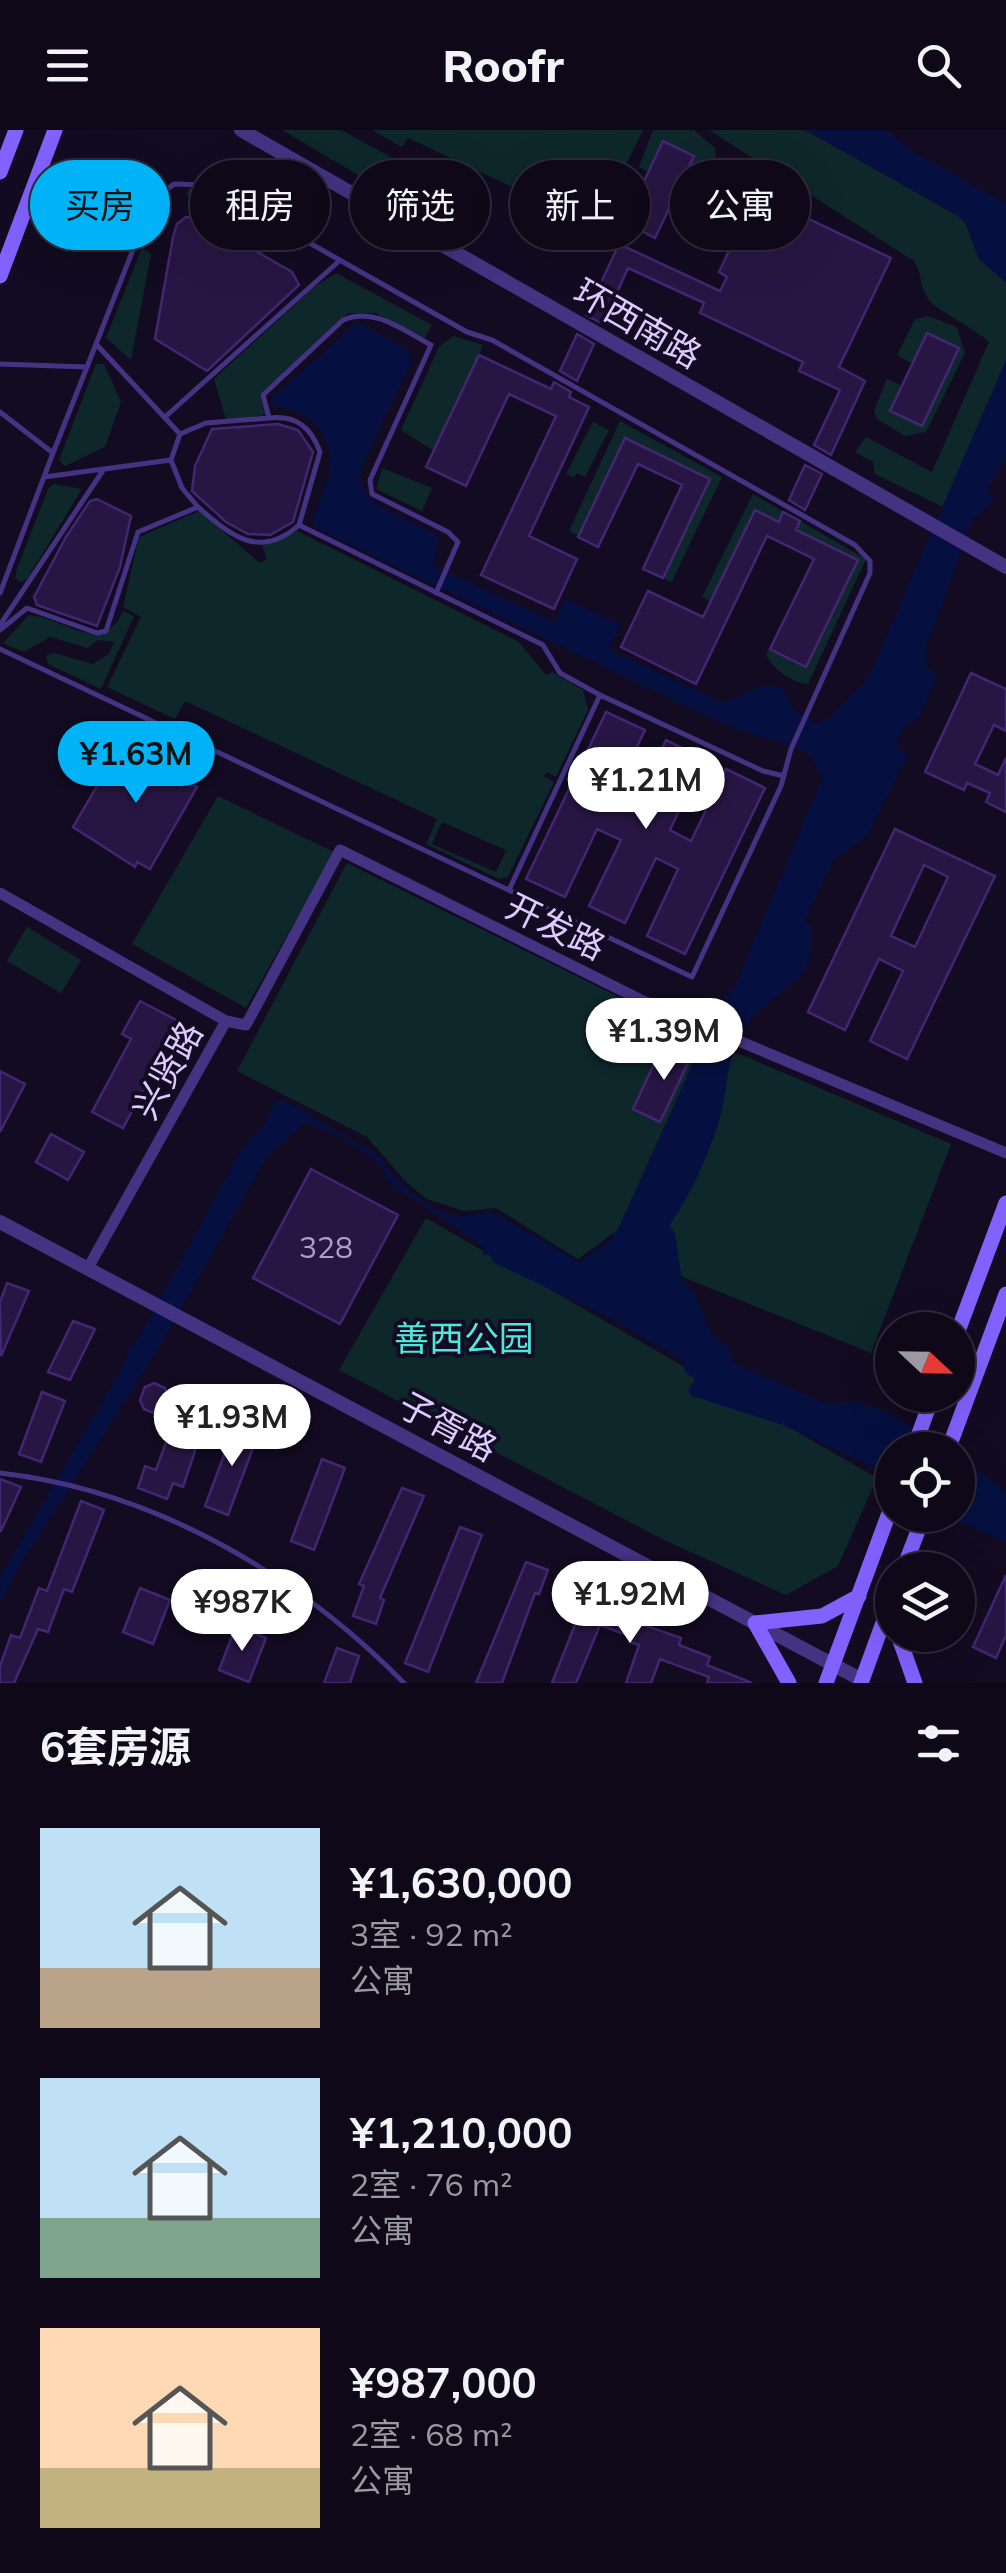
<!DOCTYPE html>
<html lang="zh">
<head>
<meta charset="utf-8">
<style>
  :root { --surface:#0e0819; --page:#171122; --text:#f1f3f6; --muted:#9b9aa2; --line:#2e2938; --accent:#00b2f6 }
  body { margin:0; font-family:Mulish,"Noto Sans SC",sans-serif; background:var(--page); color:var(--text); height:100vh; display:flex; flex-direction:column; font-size:38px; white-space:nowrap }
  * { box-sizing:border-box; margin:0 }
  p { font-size:32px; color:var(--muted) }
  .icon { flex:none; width:55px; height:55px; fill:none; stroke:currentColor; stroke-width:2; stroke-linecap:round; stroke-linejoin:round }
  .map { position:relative; height:1553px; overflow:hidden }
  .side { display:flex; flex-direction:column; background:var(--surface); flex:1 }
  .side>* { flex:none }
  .guide { position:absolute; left:30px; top:30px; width:948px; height:90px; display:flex; gap:20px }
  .needle { width:65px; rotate:112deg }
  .fabs { position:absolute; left:875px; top:1182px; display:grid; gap:20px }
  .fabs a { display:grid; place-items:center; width:100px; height:100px; border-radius:50%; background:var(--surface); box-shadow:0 10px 40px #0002,0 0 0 2px var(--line); font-size:50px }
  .price { position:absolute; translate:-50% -85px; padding:0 22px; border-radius:35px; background:#fff; color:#222; font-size:32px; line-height:65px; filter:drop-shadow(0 2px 5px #0008) }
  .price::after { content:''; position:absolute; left:50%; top:60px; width:30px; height:22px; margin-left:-15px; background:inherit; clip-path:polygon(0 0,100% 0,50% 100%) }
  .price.on { background:var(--accent); color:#111 }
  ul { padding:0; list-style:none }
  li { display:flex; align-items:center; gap:30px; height:250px; padding:0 40px }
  li span { display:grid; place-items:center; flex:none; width:280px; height:200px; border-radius:0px; color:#555 }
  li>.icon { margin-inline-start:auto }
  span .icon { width:120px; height:120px; fill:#fffc; stroke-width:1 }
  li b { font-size:42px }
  h2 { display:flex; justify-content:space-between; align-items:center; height:120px; padding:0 40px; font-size:42px }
  .tag { padding:0 35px; border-radius:45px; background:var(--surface); box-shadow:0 10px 40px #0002,0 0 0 2px var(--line); font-size:35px; line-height:90px }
  .tag.on { background:var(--accent); color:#111 }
  header { display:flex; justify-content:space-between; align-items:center; height:130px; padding:0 40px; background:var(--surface); font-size:45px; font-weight:800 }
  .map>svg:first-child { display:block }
  .green { fill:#0e272b; fill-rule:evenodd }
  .water { fill:#061040 }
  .building { fill:#271643; stroke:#432671; stroke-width:2.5; fill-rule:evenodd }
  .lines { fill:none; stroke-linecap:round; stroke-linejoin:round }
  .service { stroke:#443383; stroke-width:5 }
  .minor { stroke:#443383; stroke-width:11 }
  .tertiary { stroke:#443383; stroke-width:14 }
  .secondary { stroke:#8262ff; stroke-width:15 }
  .labels { text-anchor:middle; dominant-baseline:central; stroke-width:8; stroke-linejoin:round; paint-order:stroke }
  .number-label { font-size:30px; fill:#ae9ed0 }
  .street-label { font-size:35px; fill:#dbcbff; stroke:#130b21 }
  .park-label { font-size:35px; fill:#4fe7dc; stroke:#130b21 }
</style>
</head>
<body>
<header><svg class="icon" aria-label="menu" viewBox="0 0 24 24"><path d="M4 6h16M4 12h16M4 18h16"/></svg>Roofr<svg class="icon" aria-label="search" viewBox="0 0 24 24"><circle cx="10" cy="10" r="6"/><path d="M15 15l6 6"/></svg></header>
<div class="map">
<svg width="1006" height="1553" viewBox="0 0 1006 1553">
  <rect width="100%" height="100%" fill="#130b21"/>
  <path class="green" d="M282,0H341L417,41L421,49L410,72L405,73Z
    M372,0H643L585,118L572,111L583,87L574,60L555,51L544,72L408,8L402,17Z
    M653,0H694L715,18L717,38L706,33L699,43L689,38L694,26L663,11L648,42L639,37Z
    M709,0H805L958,86L965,92L979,129L1006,152V230L1002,248L943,377L875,344L873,332L855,322L866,307L932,342L989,212C974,198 936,180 928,169C920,157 922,143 914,131Z
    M745,35L762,42L752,73L719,58L733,38Z
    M189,58L208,64L294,113L273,114L268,106H258L265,127L214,98L186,64Z
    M142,118L151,124L131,230L106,208Z
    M336,143L432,195L424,209L375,183H348L260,265L265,285L226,290L214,249L314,157Z
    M928,186L957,197L965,223L926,302L905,306L877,289L874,281L887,249L902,256L912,234L897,225L915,189Z
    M453,206L483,215L434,321L401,300L439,217Z
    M96,234H104L121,272L105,317L65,336L59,330Z
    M620,291L722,347L671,453L663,448L709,348L625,309L579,406L569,401Z
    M593,292L609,300L585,347L577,343L574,348L566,344Z
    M382,338L432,358L422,381L376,359Z
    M54,354L82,359L27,449L20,452L15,447L17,439L48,359Z
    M753,364L866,429L808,554C794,554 769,537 766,523L770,519L807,536L857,430L755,380L711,472L702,467Z
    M199,381L260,433L267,429L262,416L297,401L519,512L546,545L552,542L583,560L588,580L556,647L547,642L544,646L554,652L508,747L499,749L426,714L437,689L185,571L175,589L107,557L141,487L123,477L139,407ZM442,692L506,720L496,742L432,714Z
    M123,481L134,486L101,559L48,534L46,525L54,523L92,534L109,524L114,512L98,510L88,518L50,507L24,522L3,513L29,485C64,487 102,528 123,481Z
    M218,666L334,722L246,878L132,814Z
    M347,733L702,908L951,1014L871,1223L685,1148L612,1104L578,1129L496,1078L464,1081L427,1069L407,1053L367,1007L237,941Z
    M27,797L81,830L61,863L7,831Z
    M426,1088L877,1348L838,1436L786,1465L666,1411L339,1240Z"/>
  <path class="water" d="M806,0H886L912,21L1006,73V153L979,129L965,92L958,86Z
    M357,192L407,219L412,231L360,340C357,381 414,386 439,407L433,435L554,492L566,469L620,494L609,519L724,573L762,555L783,558L794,580L815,593L831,586L869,546L1006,230V327L987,361L995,370L973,389L926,517L925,534L937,546L918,589C904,594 899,601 897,616L908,625L867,706L833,731L805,791L812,796C817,864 771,854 743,900C724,931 729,965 717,998C706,1030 689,1068 669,1096L675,1103L682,1151L694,1162L712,1206L729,1217L734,1233L829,1275C871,1262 912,1299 947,1320H892V1346L783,1295L692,1266L688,1261L695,1249L685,1242L682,1230L614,1190L493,1132L491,1125H483V1116L392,1055L376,1030L342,1008L306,993L267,1026L156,1223L19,1436L0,1473V1447L123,1236L130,1215L135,1214L243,1017L263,998L275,971H285L379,1026L398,1052L433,1078L458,1086L494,1082L579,1132L610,1111L619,1097L715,884L737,851L823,646L805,620L730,597L313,397C314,375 329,356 330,335C332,305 305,276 276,277L270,270Z
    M958,1326L1006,1362V1412L944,1385H958Z"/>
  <path class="building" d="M663,11L694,26L655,108L625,92Z
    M760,55L803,75L798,84L891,128L839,237L865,251L831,325L814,315L840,260L799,241L803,232L700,183L704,173L628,138L603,194L586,185L619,114L720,161L727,147L719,142Z
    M186,87L198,88L292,142L299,155L207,241L155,209L173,107L177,94Z
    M927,203L959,218L922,296L890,281Z
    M577,204L594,214L577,251L560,241Z
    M479,225L551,259L554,252L571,262L569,267L589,277L529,406L577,429L554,479L481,445L556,286L509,264L466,356L426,337Z
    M278,294L298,300L313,322L293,392L270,405L248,404L226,392L192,361L195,336L212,299Z
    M625,308L710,349L663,448L643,439L682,355L672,350L638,334L598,417L578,407Z
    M805,335L822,344L805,380L789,370Z
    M97,369L131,386L120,437L97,496L37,475L34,467L66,407L90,371Z
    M755,380L779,392L783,382L800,391L796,400L858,430L806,537L770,519L814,429L767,406L696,554L621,517L648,461L703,487Z
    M971,543L1006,559V601L994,595L975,634L998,645L1006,628V682L986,672L990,663L967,653L964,660L925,642Z
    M606,582L645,600L610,672L632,682L666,610L704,629L670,700L691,711L726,639L765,658L685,824L647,806L678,739L656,728L625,793L589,776L621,710L597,699L565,767L526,749Z
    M121,615L140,625L145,617L188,641L183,649L197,657L150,739L137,732L135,737L73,697Z
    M895,699L995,746L907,929L870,911L903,841L879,829L845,900L808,882ZM924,735L948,747L915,817L891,806Z
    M140,871L180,892L123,998L92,982L131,909L122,904Z
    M678,910L695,918L660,992L633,979L654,934L665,939Z
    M0,941L25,954L0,1002Z
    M51,1004L84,1022L68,1050L36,1032Z
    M311,1039L398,1085L340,1194L253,1148Z
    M7,1153L29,1161L1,1226L0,1172Z
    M73,1191L95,1199L70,1250L48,1242Z
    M154,1253L165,1258L170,1275L153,1283L144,1279L140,1270L145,1257Z
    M42,1262L65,1271L41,1332L19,1324Z
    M192,1266L211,1273L183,1357L173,1353L167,1369L138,1358L145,1336L156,1340L180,1274L187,1277Z
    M236,1293L259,1302L228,1385L205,1376Z
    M322,1329L345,1338L314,1420L291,1411Z
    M0,1349L21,1357L1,1401H0Z
    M402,1358L424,1366L380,1468L384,1470L376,1494L353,1486L364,1456L359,1454Z
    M81,1371L104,1380L72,1462L64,1459L48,1502L38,1499L14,1553H0V1536L11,1505L20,1508L39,1458L47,1461Z
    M460,1397L482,1405L428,1542L405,1533Z
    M526,1432L548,1440L539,1464L535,1463L502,1553H476Z
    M1006,1445V1505L996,1528L973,1517Z
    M140,1458L170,1470L153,1514L123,1502Z
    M578,1464L643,1488L641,1494L681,1508L679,1515L710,1527L707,1535L752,1553H707L709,1547L660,1529L651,1553H626L639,1515L630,1512L632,1507L600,1495L576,1553H552L578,1487L570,1484Z
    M236,1496L266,1508L249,1552L219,1540Z
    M337,1518L359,1526L350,1553H324Z"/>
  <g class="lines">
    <path class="service" d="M0,234L87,237L152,71L174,54L207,55L467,202L492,210L855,415L870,431V443L791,619L781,656L692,847L0,519
      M0,282L53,323L0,463
      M165,287L338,132
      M180,304L206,293L269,288
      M53,323L87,237
      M171,330L182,358L198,377
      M44,347L171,330L180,304L96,214
      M436,463L458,412L448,402L372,364L370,350L431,215C404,201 374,176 343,190L263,265L269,288C296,285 311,297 320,322L299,395L543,515L560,543L600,565L763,641L784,646
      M0,495L104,339
      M0,500L27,478L97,503L106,501L138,402L198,377C231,406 260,430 299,395
      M509,760L600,565
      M0,1343C153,1360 297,1444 404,1553"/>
    <path class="minor" d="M0,763L226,891L88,1138
      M226,891L246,895L340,720L641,870L1006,1023"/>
    <path class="tertiary" d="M241,0L1006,437
      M0,1092L862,1550"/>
    <path class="secondary" d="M0,42L16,0
      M0,146L55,0
      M958,1201L1006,1073
      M913,1320L933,1265
      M948,1320L1006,1164
      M903,1440L924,1385
      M898,1505L915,1553
      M789,1553L755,1493L822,1486L859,1466
      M826,1553L892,1375
      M861,1553L892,1468"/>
  </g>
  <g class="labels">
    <g class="number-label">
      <text x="326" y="1117">328</text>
    </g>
    <g class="street-label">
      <text transform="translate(638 193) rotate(30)">环西南路</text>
      <text transform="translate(556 796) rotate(26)">开发路</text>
      <text transform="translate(167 940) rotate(-61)">兴贤路</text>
      <text transform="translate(448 1296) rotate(28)">子胥路</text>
    </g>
    <g class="park-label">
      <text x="464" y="1208">善西公园</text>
    </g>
  </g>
</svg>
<div class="fabs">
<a><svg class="needle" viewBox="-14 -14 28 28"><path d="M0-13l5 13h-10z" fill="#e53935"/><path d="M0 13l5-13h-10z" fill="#9b9aa2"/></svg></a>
<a><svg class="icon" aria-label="locate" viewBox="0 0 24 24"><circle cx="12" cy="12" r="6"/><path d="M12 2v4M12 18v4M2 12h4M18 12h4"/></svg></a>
<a><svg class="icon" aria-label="layers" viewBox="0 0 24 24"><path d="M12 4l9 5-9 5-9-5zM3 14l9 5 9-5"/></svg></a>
</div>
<b class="price on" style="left:136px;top:676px">¥1.63M</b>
<b class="price" style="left:646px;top:702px">¥1.21M</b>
<b class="price" style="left:664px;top:953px">¥1.39M</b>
<b class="price" style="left:232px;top:1339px">¥1.93M</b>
<b class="price" style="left:630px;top:1516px">¥1.92M</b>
<b class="price" style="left:242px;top:1524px">¥987K</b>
<div class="guide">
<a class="tag on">买房</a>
<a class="tag">租房</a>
<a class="tag">筛选</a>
<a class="tag">新上</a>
<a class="tag">公寓</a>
</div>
</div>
<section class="side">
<h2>6套房源<svg class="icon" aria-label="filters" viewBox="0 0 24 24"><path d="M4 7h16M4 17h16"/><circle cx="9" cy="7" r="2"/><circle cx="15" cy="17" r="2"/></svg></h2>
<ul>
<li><span style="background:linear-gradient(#bfe0f5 70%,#b9a48a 0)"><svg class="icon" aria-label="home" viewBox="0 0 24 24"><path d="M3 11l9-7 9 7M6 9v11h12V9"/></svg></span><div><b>¥1,630,000</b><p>3室 · 92 m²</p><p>公寓</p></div></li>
<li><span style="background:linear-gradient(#bfe0f5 70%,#7fa58c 0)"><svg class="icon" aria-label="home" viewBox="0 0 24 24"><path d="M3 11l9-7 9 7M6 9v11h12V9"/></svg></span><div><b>¥1,210,000</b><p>2室 · 76 m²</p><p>公寓</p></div></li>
<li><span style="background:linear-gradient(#ffd9b3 70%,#c2b280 0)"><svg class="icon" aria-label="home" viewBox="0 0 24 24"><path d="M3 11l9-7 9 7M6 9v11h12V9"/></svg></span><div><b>¥987,000</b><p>2室 · 68 m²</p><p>公寓</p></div></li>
</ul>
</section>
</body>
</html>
